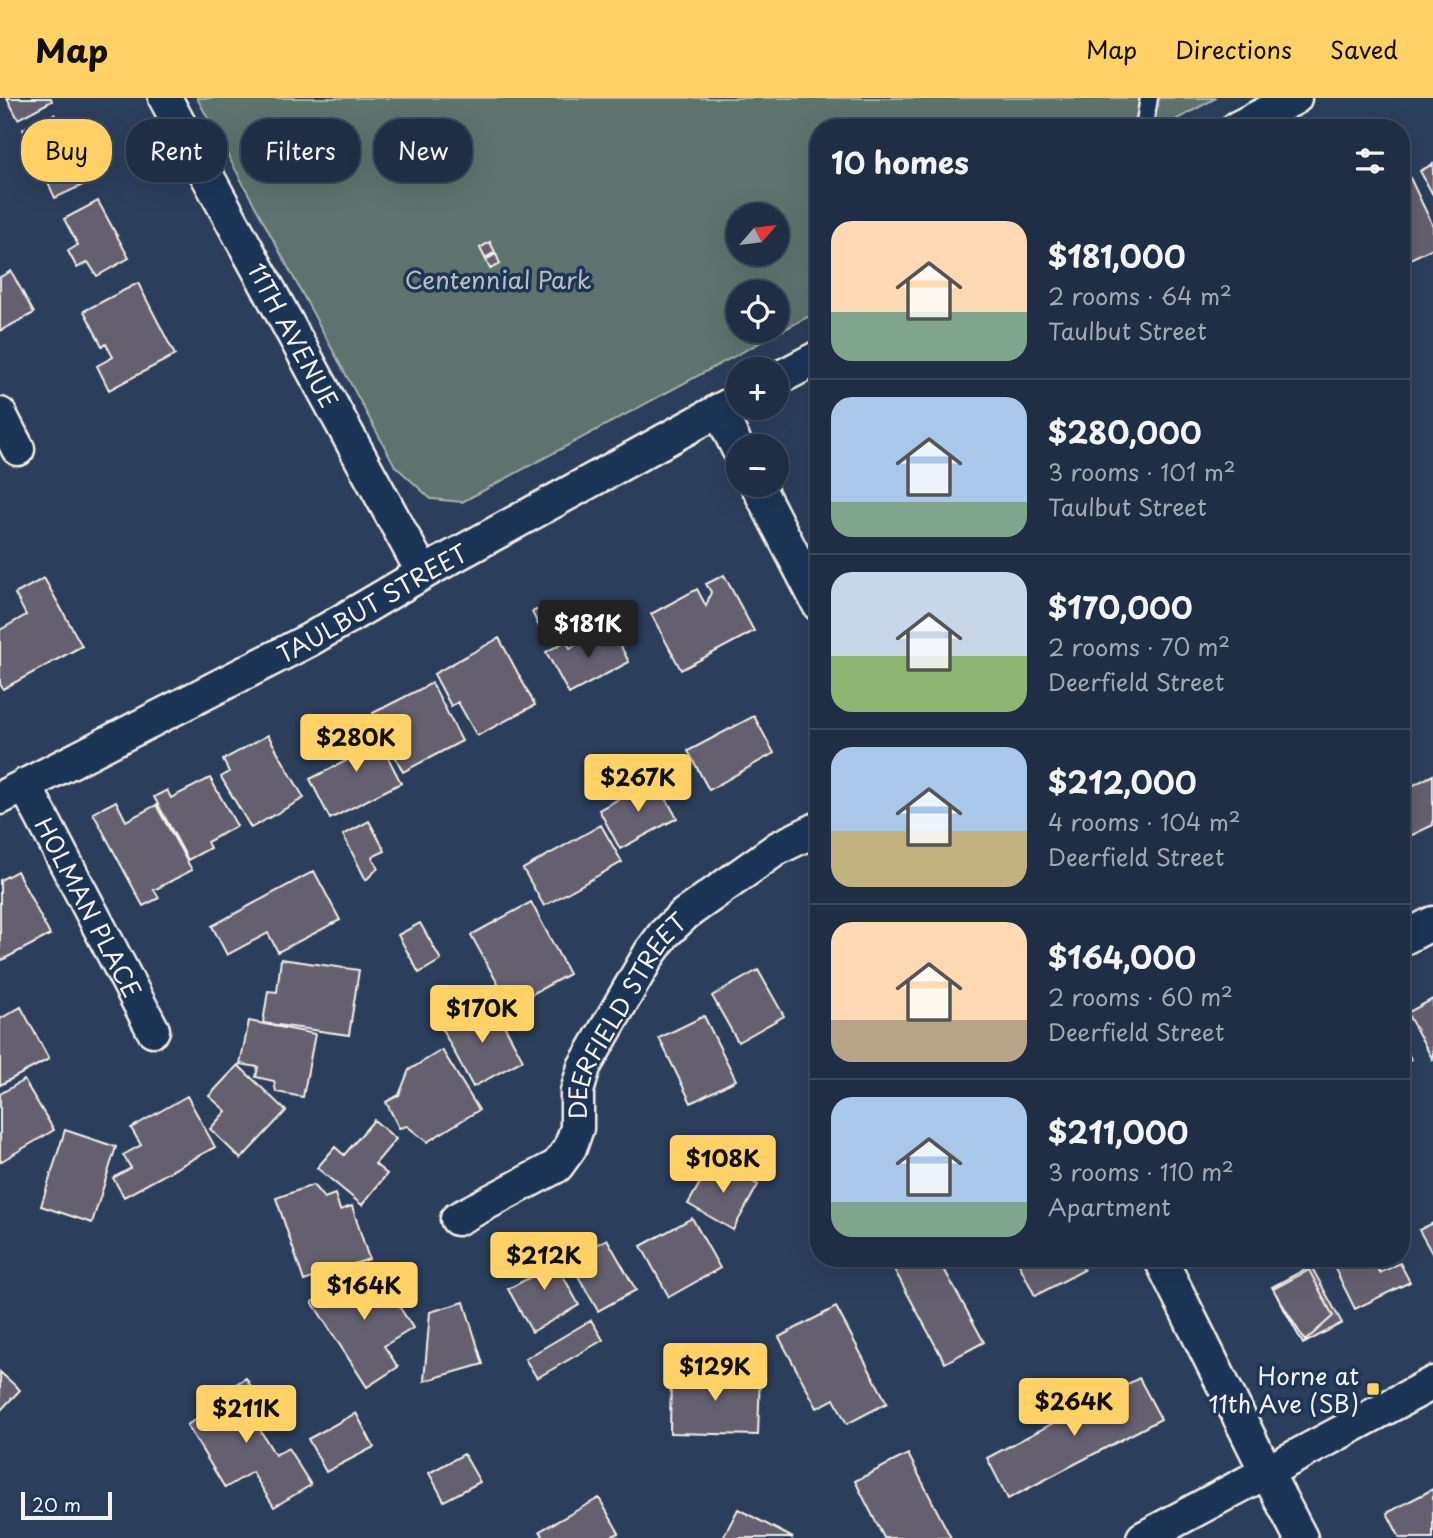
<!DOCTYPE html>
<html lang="en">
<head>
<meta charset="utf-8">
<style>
  :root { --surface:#202e45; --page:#28364c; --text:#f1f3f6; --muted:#a2a8b3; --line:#3d4a5e; --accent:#ffd166 }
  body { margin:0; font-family:"Playpen Sans",sans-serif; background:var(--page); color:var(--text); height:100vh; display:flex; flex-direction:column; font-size:26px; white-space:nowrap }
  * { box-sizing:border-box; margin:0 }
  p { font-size:23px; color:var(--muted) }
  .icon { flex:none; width:38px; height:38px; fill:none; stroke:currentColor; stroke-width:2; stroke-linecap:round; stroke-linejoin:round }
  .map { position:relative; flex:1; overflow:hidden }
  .details { position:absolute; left:810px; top:21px; width:600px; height:1148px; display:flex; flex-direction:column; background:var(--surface); border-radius:28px; box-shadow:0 7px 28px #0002,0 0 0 2px var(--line) }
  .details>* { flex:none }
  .top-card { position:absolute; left:21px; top:21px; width:665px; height:63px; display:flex; gap:14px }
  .needle { width:46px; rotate:62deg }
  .tools { position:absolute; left:726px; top:105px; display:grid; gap:14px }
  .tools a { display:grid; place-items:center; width:63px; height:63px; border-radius:50%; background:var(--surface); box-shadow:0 7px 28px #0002,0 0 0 2px var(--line); font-size:35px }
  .scale { position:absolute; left:21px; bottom:18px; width:91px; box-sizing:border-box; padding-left:7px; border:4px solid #f4f1e8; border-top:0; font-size:19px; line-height:24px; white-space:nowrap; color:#f4f1e8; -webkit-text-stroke:5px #1d3557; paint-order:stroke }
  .price { position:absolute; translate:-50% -60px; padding:0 16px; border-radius:7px; background:var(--accent); color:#111; font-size:23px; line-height:46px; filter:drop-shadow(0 2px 4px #0008) }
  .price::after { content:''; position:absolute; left:50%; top:42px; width:21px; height:16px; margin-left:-10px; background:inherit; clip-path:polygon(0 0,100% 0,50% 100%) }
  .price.selected { background:#222; color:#fff }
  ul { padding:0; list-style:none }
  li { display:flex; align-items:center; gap:21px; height:175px; padding:0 21px }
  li+li { border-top:2px solid var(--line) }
  li span { display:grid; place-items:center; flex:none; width:196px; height:140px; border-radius:21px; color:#555 }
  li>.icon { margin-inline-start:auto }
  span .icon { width:84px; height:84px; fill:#fffc; stroke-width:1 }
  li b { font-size:30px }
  h2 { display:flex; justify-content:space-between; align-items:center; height:84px; padding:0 21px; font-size:30px }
  .pill { padding:0 24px; border-radius:28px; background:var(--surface); box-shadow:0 7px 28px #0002,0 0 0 2px var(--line); font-size:24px; line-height:63px }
  .pill.selected { background:var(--accent); color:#111 }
  header { display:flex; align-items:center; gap:42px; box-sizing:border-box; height:98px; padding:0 35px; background:var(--accent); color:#111 }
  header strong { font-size:33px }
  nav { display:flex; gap:38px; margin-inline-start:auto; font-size:24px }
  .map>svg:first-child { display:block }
  .green { fill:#5f736e; stroke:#aab2ab; stroke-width:2; fill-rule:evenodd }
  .building { fill:#656170; stroke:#f4f1e8; stroke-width:2 }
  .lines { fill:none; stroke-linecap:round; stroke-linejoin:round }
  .lane-casing { stroke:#f4f1e8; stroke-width:21 }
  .street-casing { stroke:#f4f1e8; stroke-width:37 }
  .lane { stroke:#1d3557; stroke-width:16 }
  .street { stroke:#1d3557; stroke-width:32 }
  .poi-dot { fill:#ffd166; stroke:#1d3557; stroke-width:2.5 }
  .labels { text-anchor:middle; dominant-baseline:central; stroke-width:7; stroke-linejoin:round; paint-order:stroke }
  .park-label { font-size:24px; fill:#b8bfb7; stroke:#1d3557 }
  .street-label { font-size:24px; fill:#f4f1e8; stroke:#1d3557 }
  .poi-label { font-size:24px; fill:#f4f1e8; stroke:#1d3557; text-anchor:end }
</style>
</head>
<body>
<header>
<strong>Map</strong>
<nav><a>Map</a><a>Directions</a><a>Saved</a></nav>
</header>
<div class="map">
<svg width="1433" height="1440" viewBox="0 0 1433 1440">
  <rect width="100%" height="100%" fill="#2b3e5c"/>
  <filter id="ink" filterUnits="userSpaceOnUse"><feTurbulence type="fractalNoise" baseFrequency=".0143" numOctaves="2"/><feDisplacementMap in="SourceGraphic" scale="14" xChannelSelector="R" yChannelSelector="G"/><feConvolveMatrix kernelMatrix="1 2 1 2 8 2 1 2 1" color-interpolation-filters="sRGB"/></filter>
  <g filter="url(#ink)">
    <path class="green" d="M197,0H1216L1161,30H819V213L462,404L431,401L395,368ZM738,117H777V156H738ZM738,194H777V233H738Z"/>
    <path class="building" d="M7,0H51L52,3L18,21Z
      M54,16L70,51L75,49L82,64L76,66L85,86L55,100L23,31Z
      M1402,63L1433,128V150L1402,165Z
      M1433,66V97L1420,73Z
      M98,103L129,160L97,178L88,164L77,170L68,153L78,147L64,121Z
      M490,144L495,154L485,160L480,150Z
      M496,156L500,166L490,171L486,162Z
      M11,173L34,215L0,233V179Z
      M138,185L175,257L109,292L97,268L113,259L106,246L102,248L84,213Z
      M724,477L754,533L681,572L651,516L697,491L706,508L711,494L706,486Z
      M44,480L82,548L3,591L0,586V532L26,517L15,496Z
      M543,509L556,533L544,539L532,514Z
      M611,529L629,564L569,596L546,554L566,543L570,550Z
      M499,540L535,607L477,638L458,604L451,608L434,576Z
      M432,585L462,643L403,674L373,615Z
      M754,618L774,655L709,692L688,653Z
      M371,626L401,685L330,721L310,681L346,663L337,644Z
      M268,637L304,700L251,730L221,679L229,674L223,662Z
      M1433,677V727L1408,739L1402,727V693Z
      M210,680L237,728L207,744L210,750L188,762L154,699L167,692L171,700Z
      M655,681L677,720L620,751L599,712Z
      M116,703L126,723L156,707L192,772L154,792L159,800L143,808L93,715Z
      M369,723L385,753L372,759L378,770L366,782L343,737Z
      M601,727L622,764L544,808L523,771Z
      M17,773L50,837L0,863V782Z
      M314,773L340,822L278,854L268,835L227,857L212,828Z
      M531,804L569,876L510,908L471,837Z
      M420,825L441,862L419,875L398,837Z
      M281,861L359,872L349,937L263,925L268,893L277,894Z
      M758,872L784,918L738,944L712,898Z
      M1433,901V962L1407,915Z
      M492,905L523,962L473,989L442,931Z
      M21,909L49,961L0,987V921Z
      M704,918L736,982L691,1005L659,940Z
      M249,923L315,936L303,999L276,994L274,983L256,979L258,969L240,966Z
      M1402,944L1411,961L1402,966Z
      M442,952L479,1012L427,1044L407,1028L399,1030L386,1004L399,997L409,972Z
      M238,967L286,1013L241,1061L210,1031L226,1013L209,998Z
      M24,982L54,1032L0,1064V996Z
      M187,998L215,1049L124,1099L113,1080L131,1070L123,1057L141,1047L131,1030Z
      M819,1013V1043L806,1020Z
      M374,1022L396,1041L375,1066L387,1076L362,1107L317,1070L335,1049L344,1057Z
      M65,1032L116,1049L92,1125L41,1108Z
      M713,1062L758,1087L733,1132L688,1106Z
      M313,1087L324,1100L335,1096L340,1112L352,1108L369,1161L304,1183L276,1100Z
      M692,1120L720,1170L669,1199L641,1148Z
      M1433,1125V1157L1419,1132Z
      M607,1141L636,1192L598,1213L569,1162Z
      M544,1143L579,1207L532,1234L508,1191L542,1173L530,1150Z
      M888,1160H938L984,1244L945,1265Z
      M1016,1160H1078L1084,1172L1035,1198Z
      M1343,1160H1373L1380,1175L1400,1165L1410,1184L1355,1211L1332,1165Z
      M372,1166L413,1230L384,1248L398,1269L367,1289L312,1204Z
      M1311,1168L1342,1225L1303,1246L1272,1189Z
      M1309,1172L1333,1218L1305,1243L1273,1191Z
      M464,1204L483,1266L424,1283L430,1214Z
      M836,1209L887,1305L847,1326L834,1301L817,1310L779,1239Z
      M591,1222L603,1242L537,1280L525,1261Z
      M671,1273L760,1275L758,1337L670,1335Z
      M0,1274L20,1292L0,1313Z
      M246,1280L268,1317L256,1325L275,1357L288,1350L311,1387L274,1409L252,1374L225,1390L187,1327L214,1310L209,1303Z
      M1139,1280L1161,1321L1008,1401L987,1360Z
      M356,1315L374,1349L326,1374L308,1341Z
      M464,1356L480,1384L444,1403L429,1375Z
      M908,1356L951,1440H884L855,1383Z
      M1433,1391V1440H1400L1387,1415Z
      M599,1400L619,1435L609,1440H544L540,1433Z
      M738,1411L793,1440H723Z"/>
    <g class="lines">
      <defs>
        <path id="lane" d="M1144,30L1149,0"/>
        <g id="street">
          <path id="s1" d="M165,0L423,475"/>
          <path d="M1237,30L1295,0"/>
          <path d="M777,281L819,259"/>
          <path d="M719,312L738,351"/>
          <path d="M0,316L18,351"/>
          <path d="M757,387L819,507"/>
          <path id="s2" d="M25,687L153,932"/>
          <path id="s3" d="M0,700L309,542L423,475L738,302"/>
          <path d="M1402,841L1433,825"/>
          <path id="s4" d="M457,1121L557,1068L570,1050L577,1030V994L584,969L650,855L664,836L685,816L778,750L819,730"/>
          <path d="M1160,1160L1267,1375L1301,1440"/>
          <path d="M1143,1440L1433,1285"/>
        </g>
      </defs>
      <use href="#lane" class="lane-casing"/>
      <use href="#street" class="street-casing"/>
      <use href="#lane" class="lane"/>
      <use href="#street" class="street"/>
    </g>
  </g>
  <rect class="poi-dot" x="1366" y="1284" width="14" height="14" rx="3.5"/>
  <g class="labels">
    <g class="park-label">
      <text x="498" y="181">Centennial Park</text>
    </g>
    <g class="street-label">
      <text stroke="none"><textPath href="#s1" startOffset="270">11TH AVENUE</textPath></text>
      <text stroke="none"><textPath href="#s3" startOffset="420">TAULBUT STREET</textPath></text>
      <text stroke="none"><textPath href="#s2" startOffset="138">HOLMAN PLACE</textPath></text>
      <text stroke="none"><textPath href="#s4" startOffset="282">DEERFIELD STREET</textPath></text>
    </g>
    <g class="poi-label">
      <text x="1359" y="1277">Horne at<tspan x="1359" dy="28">11th Ave (SB)</tspan></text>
    </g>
  </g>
</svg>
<div class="tools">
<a><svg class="needle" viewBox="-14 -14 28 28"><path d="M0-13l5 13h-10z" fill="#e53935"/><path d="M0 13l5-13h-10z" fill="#a2a8b3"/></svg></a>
<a><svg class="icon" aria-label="locate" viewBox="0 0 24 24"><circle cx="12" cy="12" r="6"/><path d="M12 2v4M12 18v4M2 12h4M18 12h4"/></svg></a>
<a>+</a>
<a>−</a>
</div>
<div class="scale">20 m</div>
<b class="price selected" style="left:588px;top:562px">$181K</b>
<b class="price" style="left:356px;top:676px">$280K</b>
<b class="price" style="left:638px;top:716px">$267K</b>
<b class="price" style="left:482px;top:947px">$170K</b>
<b class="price" style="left:723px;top:1097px">$108K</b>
<b class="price" style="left:544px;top:1194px">$212K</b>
<b class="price" style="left:364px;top:1224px">$164K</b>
<b class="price" style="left:715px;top:1305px">$129K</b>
<b class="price" style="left:1074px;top:1340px">$264K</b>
<b class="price" style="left:246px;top:1347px">$211K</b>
<div class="top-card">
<a class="pill selected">Buy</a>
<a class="pill">Rent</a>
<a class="pill">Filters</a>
<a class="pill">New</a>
</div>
<section class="details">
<h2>10 homes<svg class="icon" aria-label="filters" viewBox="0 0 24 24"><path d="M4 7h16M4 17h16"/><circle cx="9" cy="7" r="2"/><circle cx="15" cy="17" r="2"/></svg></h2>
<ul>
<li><span style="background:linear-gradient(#ffd9b3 65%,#7fa58c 0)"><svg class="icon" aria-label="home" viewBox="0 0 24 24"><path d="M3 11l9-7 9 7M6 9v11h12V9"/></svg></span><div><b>$181,000</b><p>2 rooms · 64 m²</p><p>Taulbut Street</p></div></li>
<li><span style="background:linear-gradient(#a9c7e8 75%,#7fa58c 0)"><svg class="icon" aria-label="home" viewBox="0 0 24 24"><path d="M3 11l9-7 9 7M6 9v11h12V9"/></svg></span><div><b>$280,000</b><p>3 rooms · 101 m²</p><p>Taulbut Street</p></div></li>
<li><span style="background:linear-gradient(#c9d6e8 60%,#8fb573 0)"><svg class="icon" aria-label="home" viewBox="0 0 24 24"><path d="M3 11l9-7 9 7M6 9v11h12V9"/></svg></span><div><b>$170,000</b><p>2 rooms · 70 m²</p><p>Deerfield Street</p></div></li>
<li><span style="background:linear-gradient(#a9c7e8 60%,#c2b280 0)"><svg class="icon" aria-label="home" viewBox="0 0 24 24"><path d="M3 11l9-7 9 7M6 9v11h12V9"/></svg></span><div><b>$212,000</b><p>4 rooms · 104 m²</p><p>Deerfield Street</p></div></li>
<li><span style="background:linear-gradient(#ffd9b3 70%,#b9a48a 0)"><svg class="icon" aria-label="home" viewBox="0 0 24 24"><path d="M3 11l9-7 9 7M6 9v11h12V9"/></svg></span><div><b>$164,000</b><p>2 rooms · 60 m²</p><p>Deerfield Street</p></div></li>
<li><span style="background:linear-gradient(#a9c7e8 75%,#7fa58c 0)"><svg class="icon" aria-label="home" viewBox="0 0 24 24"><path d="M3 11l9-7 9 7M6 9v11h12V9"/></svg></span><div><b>$211,000</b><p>3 rooms · 110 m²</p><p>Apartment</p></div></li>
</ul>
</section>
</div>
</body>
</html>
